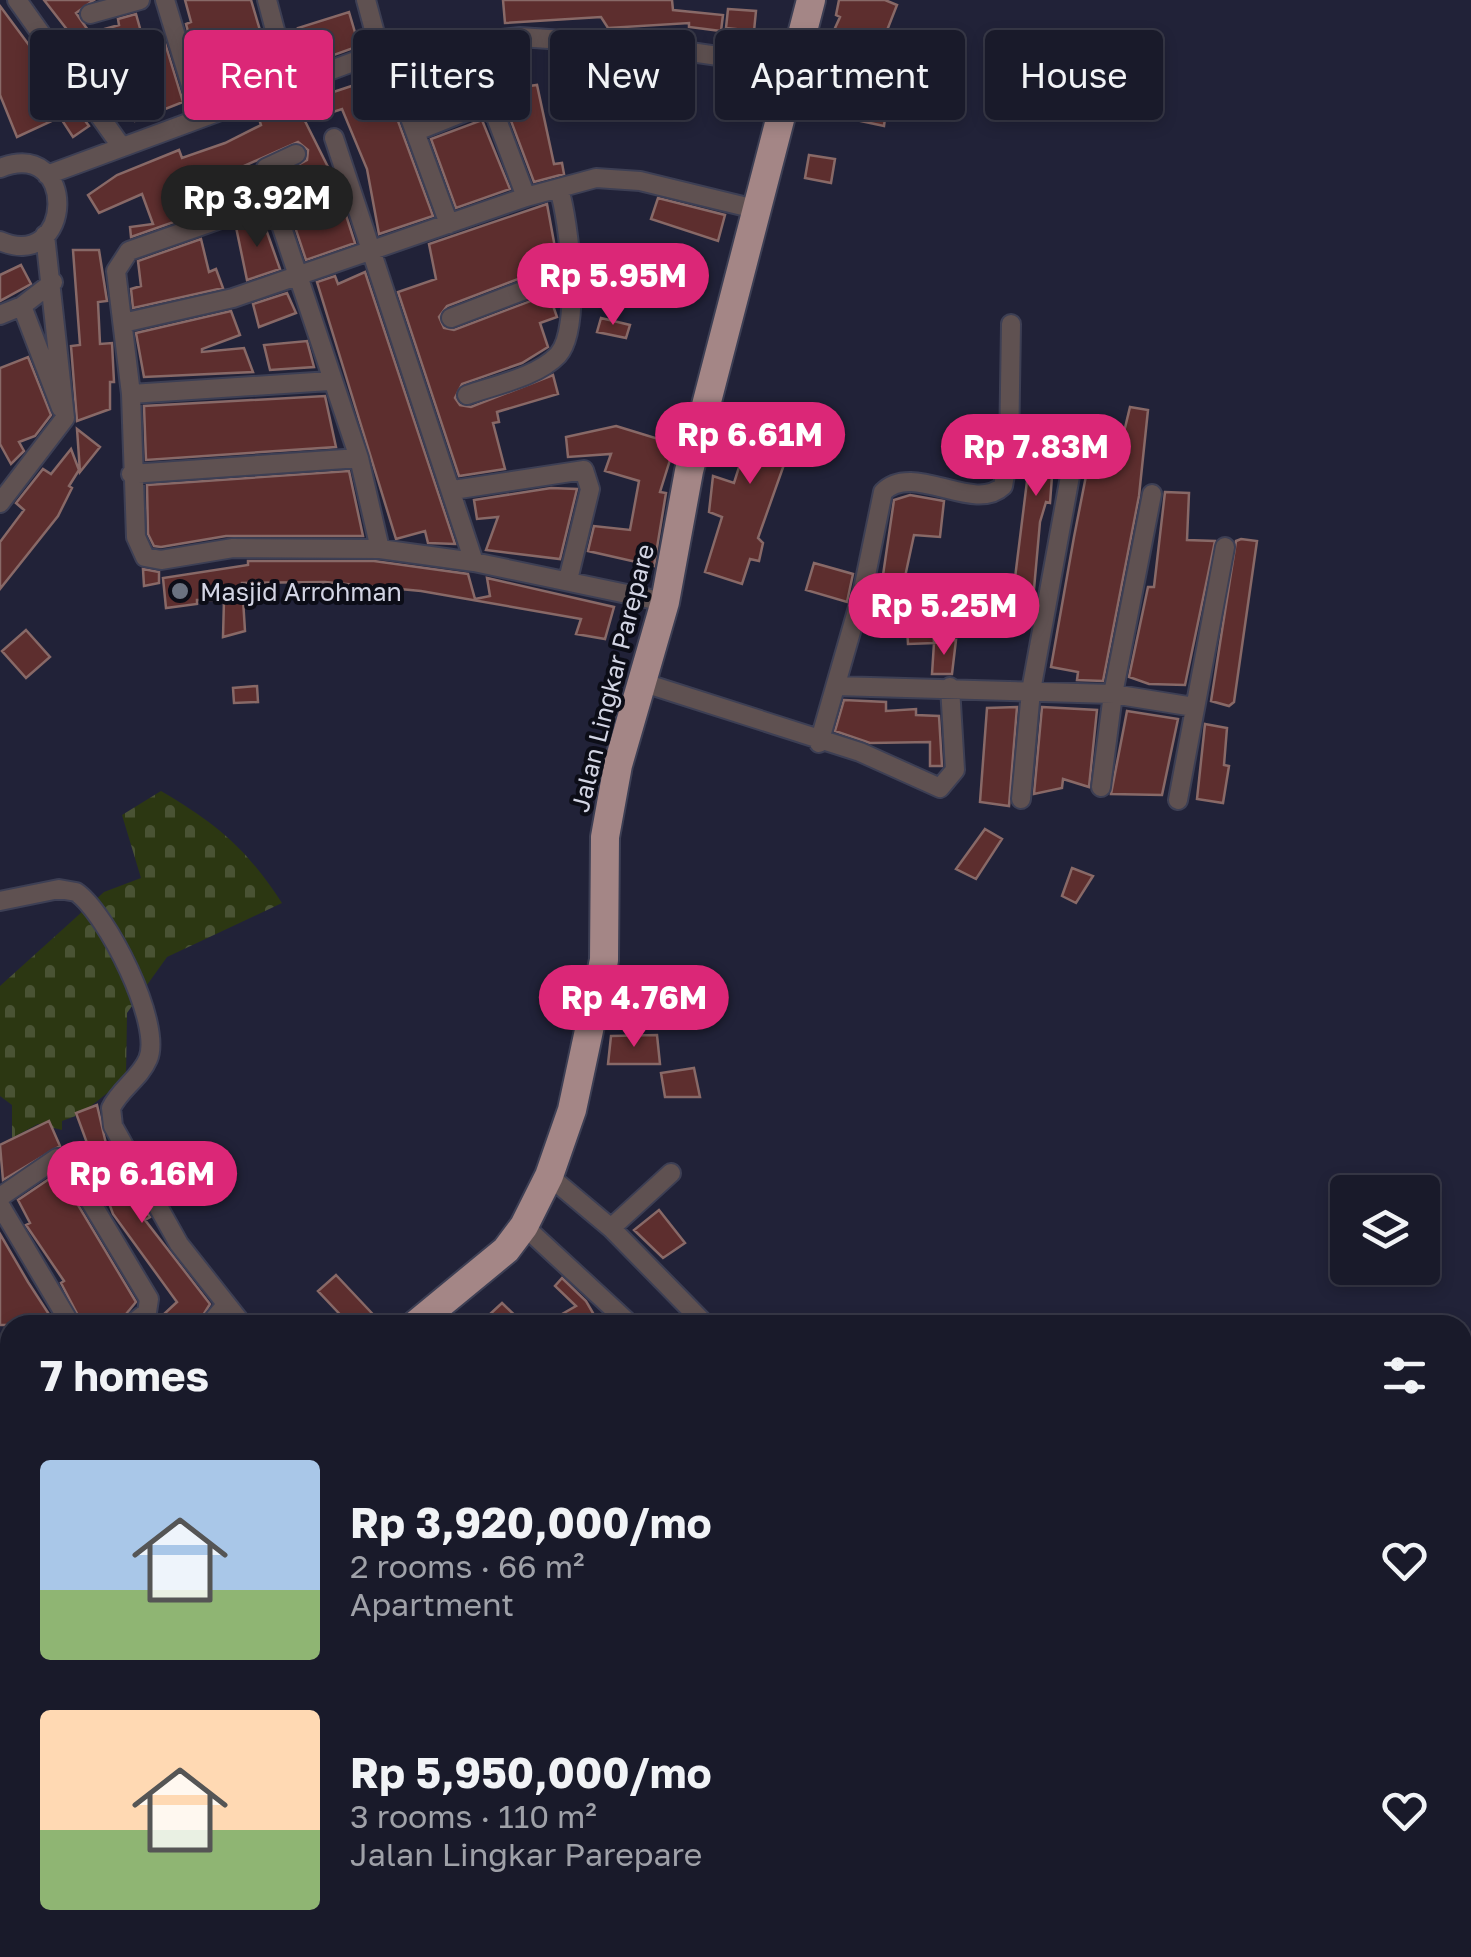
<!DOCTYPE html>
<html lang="en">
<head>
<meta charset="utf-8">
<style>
  :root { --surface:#191a2a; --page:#222332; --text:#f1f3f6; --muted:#9fa1a8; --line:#373847; --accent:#db2777 }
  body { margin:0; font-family:"Golos Text",sans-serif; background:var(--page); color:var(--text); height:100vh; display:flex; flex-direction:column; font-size:38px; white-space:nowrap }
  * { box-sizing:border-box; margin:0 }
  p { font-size:32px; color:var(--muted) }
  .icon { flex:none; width:55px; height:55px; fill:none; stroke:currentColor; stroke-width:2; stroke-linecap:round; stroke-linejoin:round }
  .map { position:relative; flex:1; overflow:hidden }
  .details { position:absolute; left:0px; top:1315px; width:1472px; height:642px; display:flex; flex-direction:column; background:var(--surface); border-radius:30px 30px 0 0; box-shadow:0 5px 15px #0003,0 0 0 2px var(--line) }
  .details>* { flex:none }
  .top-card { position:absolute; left:30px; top:30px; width:1412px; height:90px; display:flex; gap:20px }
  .tools { position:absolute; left:1330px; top:1175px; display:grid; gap:20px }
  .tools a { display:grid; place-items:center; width:110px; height:110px; border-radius:10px; background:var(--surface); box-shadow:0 5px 15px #0003,0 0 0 2px var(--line); font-size:50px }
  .price { position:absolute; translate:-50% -85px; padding:0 22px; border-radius:35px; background:var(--accent); color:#fff; font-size:32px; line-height:65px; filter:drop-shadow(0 2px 5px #0008) }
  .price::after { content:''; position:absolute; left:50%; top:60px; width:30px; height:22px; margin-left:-15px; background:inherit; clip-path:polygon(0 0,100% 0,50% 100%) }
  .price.selected { background:#222; color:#fff }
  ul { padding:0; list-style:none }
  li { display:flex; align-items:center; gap:30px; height:250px; padding:0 40px }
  li span { display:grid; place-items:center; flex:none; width:280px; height:200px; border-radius:10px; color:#555 }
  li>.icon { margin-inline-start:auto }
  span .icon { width:120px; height:120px; fill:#fffc; stroke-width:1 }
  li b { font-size:42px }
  h2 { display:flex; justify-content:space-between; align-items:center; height:120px; padding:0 40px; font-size:42px }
  .chip { padding:0 35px; border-radius:10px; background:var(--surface); box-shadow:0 5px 15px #0003,0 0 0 2px var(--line); font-size:35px; line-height:90px }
  .chip.selected { background:var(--accent); color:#fff }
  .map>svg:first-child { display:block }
  .cemetery { fill:url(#cemetery-stones) }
  .building { fill:#5d2e2e; stroke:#886967; stroke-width:2.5 }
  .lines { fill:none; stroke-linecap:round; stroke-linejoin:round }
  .minor-casing { stroke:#3d3f54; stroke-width:22 }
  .trunk-casing { stroke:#3d3f54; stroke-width:32 }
  .minor { stroke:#5f5151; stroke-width:18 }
  .trunk { stroke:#a48686; stroke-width:28 }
  .worship-dot { fill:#6b7280; stroke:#0c0d17; stroke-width:4 }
  .labels { text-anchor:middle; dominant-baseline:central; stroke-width:8; stroke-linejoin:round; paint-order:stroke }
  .poi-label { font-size:25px; fill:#d3d5e4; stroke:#0c0d17; text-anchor:start }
  .street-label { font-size:25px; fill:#d3d5e4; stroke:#0c0d17 }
</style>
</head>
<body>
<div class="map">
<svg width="1471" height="1957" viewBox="0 0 1471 1957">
  <defs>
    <pattern id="cemetery-stones" width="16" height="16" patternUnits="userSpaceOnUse" patternTransform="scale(2.5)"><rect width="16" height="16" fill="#2c3712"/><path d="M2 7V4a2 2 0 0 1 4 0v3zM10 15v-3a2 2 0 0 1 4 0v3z" fill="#4a5334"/></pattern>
  </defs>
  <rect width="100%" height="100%" fill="#212238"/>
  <path class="cemetery" d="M161,791C217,824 246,848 282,903L167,957L127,1013L126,1078L81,1114L62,1121V1130L38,1124L12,1138V1105L0,1096V986L104,892L141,878L122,815Z"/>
  <path class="building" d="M44,0H94L76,13L90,33L119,25L118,19L136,14L145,46L107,56L126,86L108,97L92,72L97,68Z
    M185,0H251L274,77L253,85L249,76L215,91L199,56L195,57L186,24L191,22Z
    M503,0H672L673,10L723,15L721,31L689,27V23L608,28L601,17L505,23Z
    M839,0H885L897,5L884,38L878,35L855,93L887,103L884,126L809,110L814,91L831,95L844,63L838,60L840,54L826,48L840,17L836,15Z
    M0,6L89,126L73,137L60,117L17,137L0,95Z
    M728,9L756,11L754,31L726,28Z
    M349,12L359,46L309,64L298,28Z
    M165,43L183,102L135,121L126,99L157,86L148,48Z
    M526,67L529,86L537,85L554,164L562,163L564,174L534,182L508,113L495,99L493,88L488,89L486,75Z
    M419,68L436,110L422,115L414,94L404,87L394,90L391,102L433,216L379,234L367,169L342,109L305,121L335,181L355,243L306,260L278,176L307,160L308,150L298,142L244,166L254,194L131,237L130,227L153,224L142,194L99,213L88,195L117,175L179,150L182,158L225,143L261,125L259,119L303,102L400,70Z
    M728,75L765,81L761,101L725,96Z
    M482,120L510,189L456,208L431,139Z
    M809,155L835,159L831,183L805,178Z
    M658,198L725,215L718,241L651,219Z
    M547,204L558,264L447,306L439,317L444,328L454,330L549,294L557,317L540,323L548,347L522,363L462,384L455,398L460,405L471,407L553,375L558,394L497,412L499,422L493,423L505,469L459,476L398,292L436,279L429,244Z
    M262,218L280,269L247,280L236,227Z
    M201,239L209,272L216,269L223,288L133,308L131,289L141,286L138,261Z
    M73,250H99L107,301L98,302L100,344L112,343L114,382H110V409L77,421L71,346L80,345Z
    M21,265L31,284L0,301V275Z
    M365,272L455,544L428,543L425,531L396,539L317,282L335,276L338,284Z
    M287,293L296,313L259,327L253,304Z
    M231,311L240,335L202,349V352L244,348L253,372L144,377L136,333Z
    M601,318L630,325L626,338L597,332Z
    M307,341L314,367L270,370L264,345Z
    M28,357L51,415L35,436L19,442L24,451L11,464L0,444V368Z
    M325,396L336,447L146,460L144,406Z
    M1130,407L1148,410L1139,496L1103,681L1077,680L1078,672L1051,667L1074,537L1096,425L1124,432Z
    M726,410H802L801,442H792L758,538L763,543L759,561L750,559L742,584L705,572L722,517L709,512L713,476L734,483L747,442L729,443Z
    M616,426L675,444L660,492L666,493L654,566L588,551L594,526L630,530L639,481L605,471L611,454L568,457L566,437Z
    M77,429L100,447L80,472Z
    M1022,429L1067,432L1062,451L1054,450L1050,503L1046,502L1040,522L1034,589L1014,586L1031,449L1022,448Z
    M71,449L79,470L69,486L72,488L58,516L0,589V542L24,510L16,503L43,469L51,474Z
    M349,471L363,536H226L161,547L154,546L148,534L147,485Z
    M551,488L577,489L560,559L486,550L498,517L477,519L474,500Z
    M1165,492L1189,493L1187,540L1215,541L1185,685L1149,684L1129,677L1148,587H1154Z
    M910,495L944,501L940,537L914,535L905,577L883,575L894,500Z
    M1241,539L1257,541L1234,702L1229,706L1211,701L1236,541Z
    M248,561H374L468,574L475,599L490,596L487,578L614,607L605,639L576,634L581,619L421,591L325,582L242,583L245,631L223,637L224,600H197V604L166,608L163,578L248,565Z
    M814,563L853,574L847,602L806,590Z
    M143,569L159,572V583L144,586Z
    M932,609L934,643L908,644L906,611Z
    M26,630L50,657L26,678L2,651Z
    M956,640L952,674H932L934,643Z
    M257,686L258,702L234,703L233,688Z
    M844,700L886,702V711L916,709V715L939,716L942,766H930V742L870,743L835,731Z
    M1017,707L1009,806L980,802L987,708Z
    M1042,707L1097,710L1089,787L1063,779L1062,788L1034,794Z
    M1127,711L1178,719L1162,795L1111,794Z
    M1205,724L1227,728L1224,765L1229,766L1223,803L1197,799Z
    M985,829L1002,839L976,879L956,869Z
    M1072,868L1093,876L1076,903L1062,896Z
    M657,1035L660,1064H608L611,1036Z
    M694,1068L700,1097H665L661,1073Z
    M97,1105L107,1148L123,1170L135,1206L140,1203L150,1217L145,1220L210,1304L197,1325H174L164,1314L177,1302L113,1214L76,1113Z
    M49,1121L60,1146L3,1180L0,1145Z
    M61,1171H65L78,1205L136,1302L117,1325H83L61,1283L64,1281L26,1225L30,1223L18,1200Z
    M659,1210L685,1243L663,1258L634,1230Z
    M0,1234L28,1282L56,1325H0Z
    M336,1275L383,1325H350L318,1291Z
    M562,1278L586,1301L600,1325H543L576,1306L555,1286Z
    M502,1303L525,1325H495L488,1316Z"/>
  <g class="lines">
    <defs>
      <path id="minor" d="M17,0L121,146
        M165,0L200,115
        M267,0L289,83
        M366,0L380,52
        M90,14L140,0
        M403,99L449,224
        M417,131L477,107L487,108L496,117L526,197
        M334,138L474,562
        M296,154L266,168L264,174L359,458L380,549
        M0,168C79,137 74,273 0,241
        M47,175L380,52L520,37L649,46L794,67
        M272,201L129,251L116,271L131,394L136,537L145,557L161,560L233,548L380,549L474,562L665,602
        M22,306L61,408
        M0,315L22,306L53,282
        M451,318L569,273
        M123,323L233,298L526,197L596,178L640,181L755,209
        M131,394L330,381
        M467,395C495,385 537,377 558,355C582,329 569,221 559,189
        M131,474L359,458
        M453,490L584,470L590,489L568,580
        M0,503L65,418L45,235
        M863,590L1001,588
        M641,682L860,752L940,788L955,770L950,687
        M836,686L1113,694L1194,707
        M819,743L863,590L883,492C913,461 974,514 1003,486L1009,452L1011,324
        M1101,787L1113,694L1152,494
        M1021,799L1031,691L1076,443
        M1178,800L1225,547
        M0,901L59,889L76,892C106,912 163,1024 148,1059C140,1078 120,1089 111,1108L113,1126L179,1244L243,1325
        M549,1176L611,1228L706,1325
        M0,1197L57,1158L74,1159L89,1199L149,1299L147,1312L131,1325
        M0,1205L71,1325
        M524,1226L631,1325
        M611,1228L671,1173
        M209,1325L225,1306
        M0,1357L10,1372
        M0,1427L10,1421
        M372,1948L374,1957
        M469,1948L472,1957
        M616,1948L624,1957"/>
      <path id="trunk" d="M415,1325L506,1250L524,1226L549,1176L572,1110L604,960L605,837L618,765L665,602L689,471L811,0
        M230,1948L233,1957"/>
    </defs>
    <use href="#minor" class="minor-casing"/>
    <use href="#trunk" class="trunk-casing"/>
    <use href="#minor" class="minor"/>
    <use href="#trunk" class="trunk"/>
  </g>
  <circle class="worship-dot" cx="180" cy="591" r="10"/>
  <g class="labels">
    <g class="poi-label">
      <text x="200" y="591">Masjid Arrohman</text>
    </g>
    <g class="street-label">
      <text transform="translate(612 678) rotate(-76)">Jalan Lingkar Parepare</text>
    </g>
  </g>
</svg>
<div class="tools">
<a><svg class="icon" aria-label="layers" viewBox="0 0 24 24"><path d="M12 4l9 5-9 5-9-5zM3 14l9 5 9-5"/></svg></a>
</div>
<b class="price selected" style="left:257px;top:250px">Rp 3.92M</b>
<b class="price" style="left:613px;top:328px">Rp 5.95M</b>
<b class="price" style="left:750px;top:487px">Rp 6.61M</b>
<b class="price" style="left:1036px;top:499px">Rp 7.83M</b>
<b class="price" style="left:944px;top:658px">Rp 5.25M</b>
<b class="price" style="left:634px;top:1050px">Rp 4.76M</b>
<b class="price" style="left:142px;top:1226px">Rp 6.16M</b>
<div class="top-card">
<a class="chip">Buy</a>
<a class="chip selected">Rent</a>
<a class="chip">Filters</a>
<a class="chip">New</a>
<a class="chip">Apartment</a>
<a class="chip">House</a>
</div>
<section class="details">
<h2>7 homes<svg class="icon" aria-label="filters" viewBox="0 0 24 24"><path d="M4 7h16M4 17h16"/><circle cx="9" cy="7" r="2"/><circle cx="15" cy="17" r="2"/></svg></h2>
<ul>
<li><span style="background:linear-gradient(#a9c7e8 65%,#8fb573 0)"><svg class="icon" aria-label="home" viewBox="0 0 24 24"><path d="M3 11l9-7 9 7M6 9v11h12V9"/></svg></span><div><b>Rp 3,920,000/mo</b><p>2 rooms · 66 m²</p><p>Apartment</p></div><svg class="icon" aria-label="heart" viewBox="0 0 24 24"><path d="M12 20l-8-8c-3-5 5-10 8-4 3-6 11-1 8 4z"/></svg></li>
<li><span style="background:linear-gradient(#ffd9b3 60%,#8fb573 0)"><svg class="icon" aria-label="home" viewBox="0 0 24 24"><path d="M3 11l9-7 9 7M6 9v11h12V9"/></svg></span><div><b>Rp 5,950,000/mo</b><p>3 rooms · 110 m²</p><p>Jalan Lingkar Parepare</p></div><svg class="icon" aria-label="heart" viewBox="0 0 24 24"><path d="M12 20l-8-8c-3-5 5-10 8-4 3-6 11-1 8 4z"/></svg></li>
</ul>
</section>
</div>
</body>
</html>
